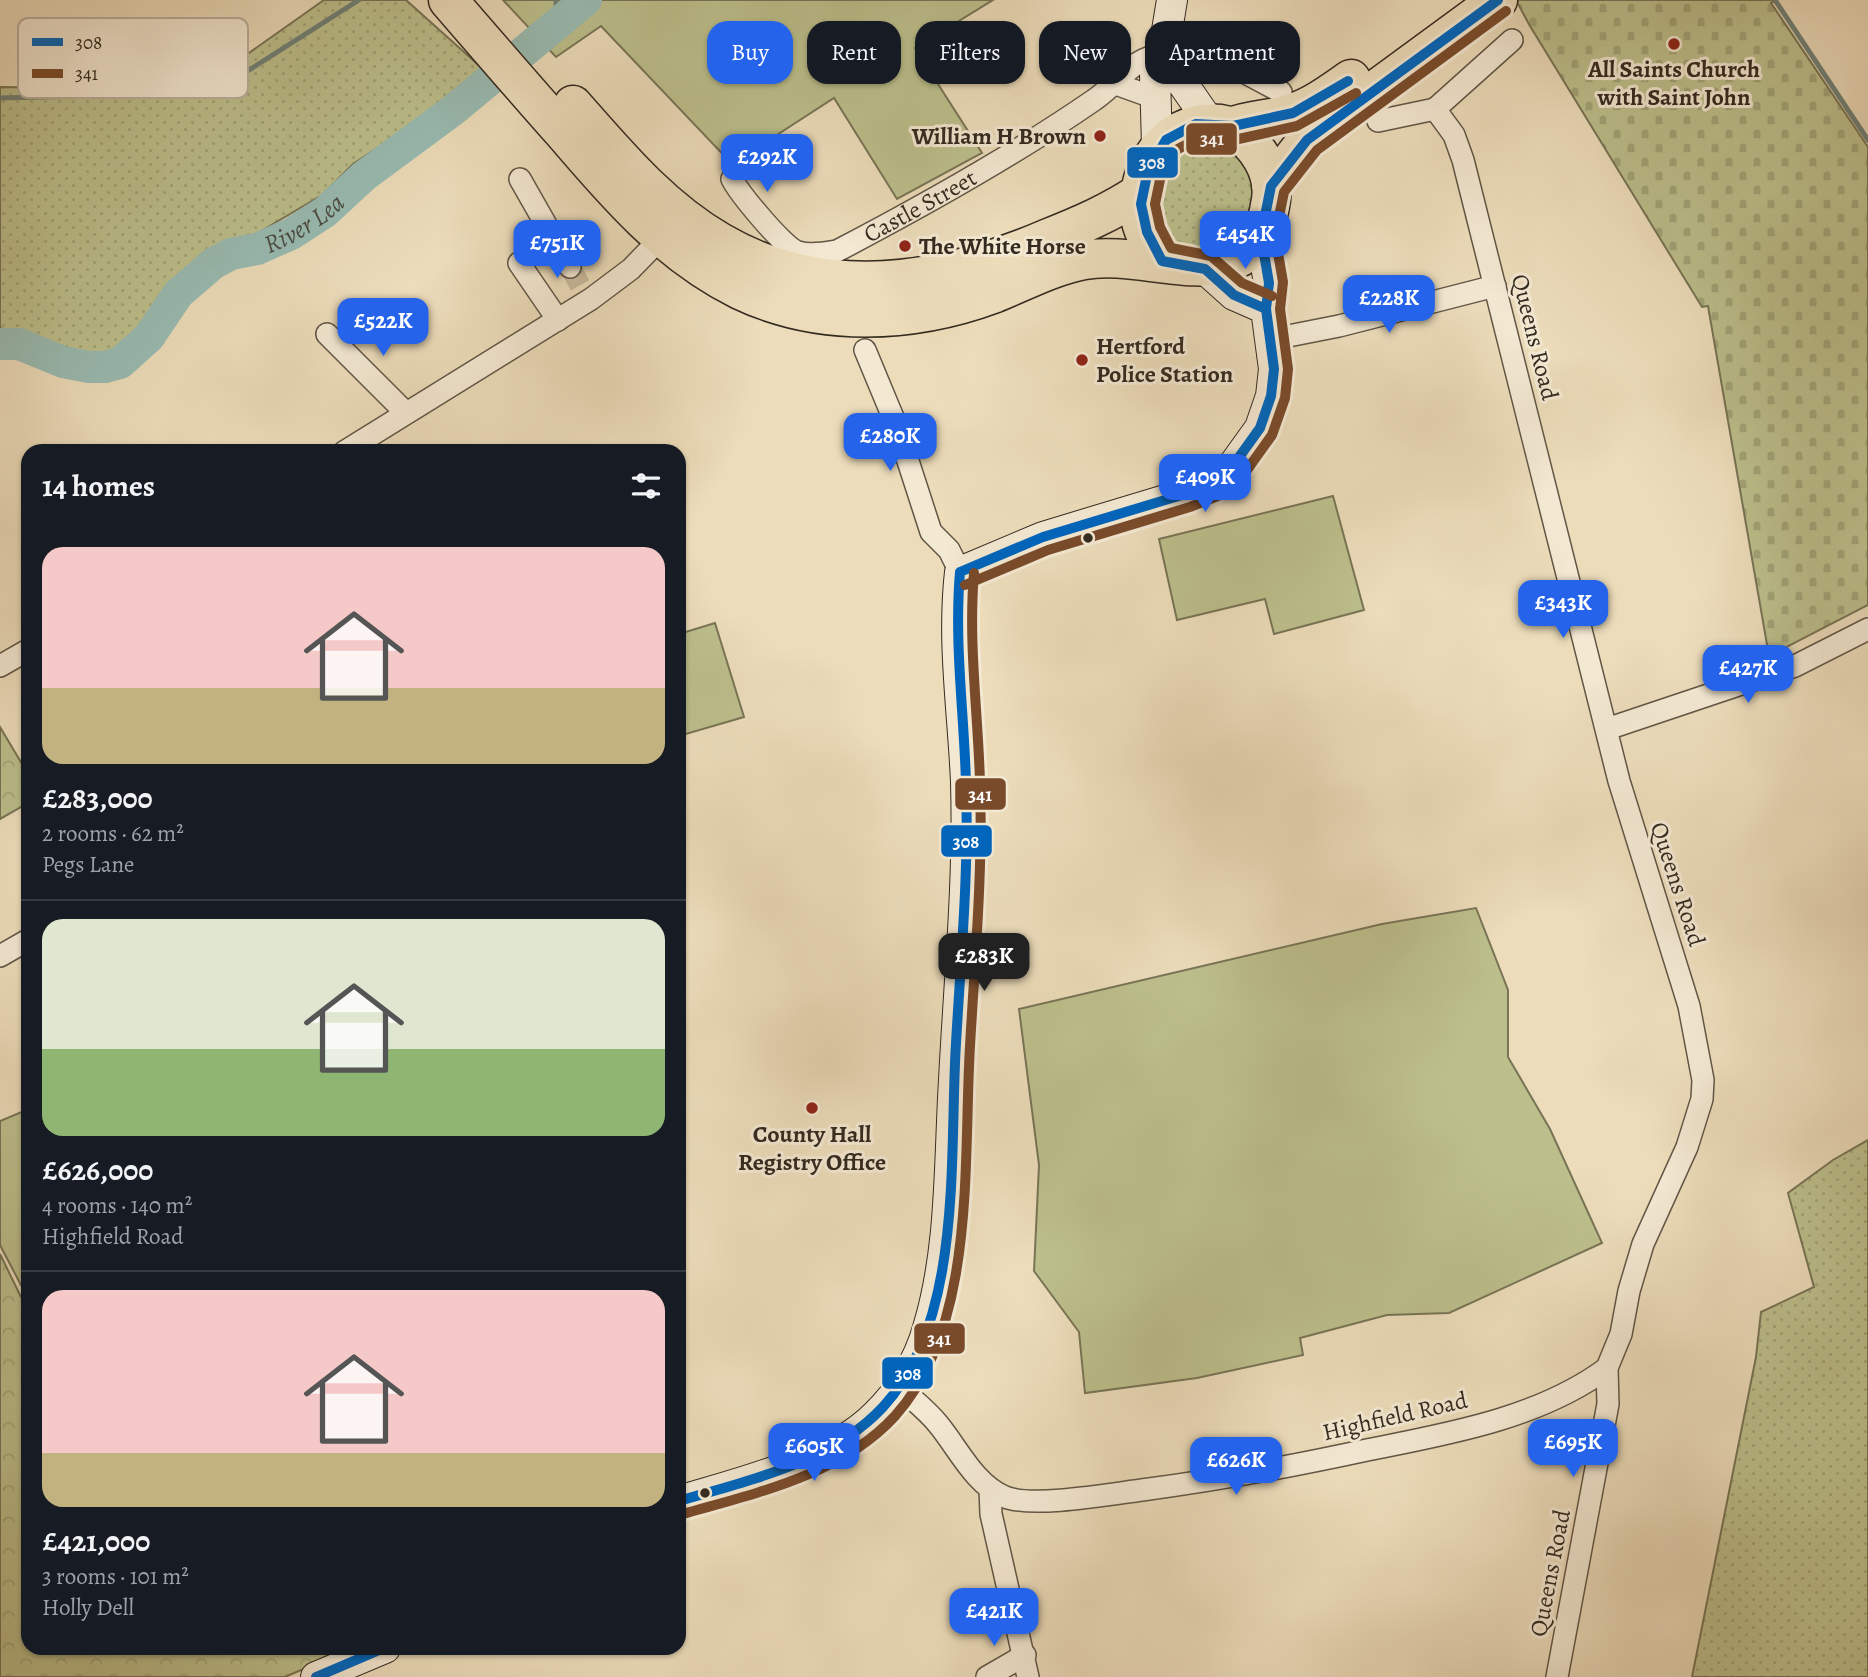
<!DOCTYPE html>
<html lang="en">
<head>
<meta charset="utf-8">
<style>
  :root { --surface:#171b24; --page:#20242c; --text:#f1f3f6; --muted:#9ea1a6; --line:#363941; --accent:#2563eb }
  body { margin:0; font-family:Alegreya,serif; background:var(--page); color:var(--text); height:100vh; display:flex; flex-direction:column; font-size:26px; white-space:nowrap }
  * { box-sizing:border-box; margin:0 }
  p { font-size:23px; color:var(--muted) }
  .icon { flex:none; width:38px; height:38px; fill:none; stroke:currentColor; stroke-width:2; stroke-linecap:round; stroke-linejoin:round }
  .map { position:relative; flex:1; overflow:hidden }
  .drawer { position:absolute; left:21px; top:444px; width:665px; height:1211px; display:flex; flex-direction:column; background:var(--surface); border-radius:21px; box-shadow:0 2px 5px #0004 }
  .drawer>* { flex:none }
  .guide { position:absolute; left:707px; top:21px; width:665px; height:63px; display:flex; gap:14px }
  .price { position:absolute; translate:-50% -60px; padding:0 16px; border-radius:14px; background:var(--accent); color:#fff; font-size:23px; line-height:46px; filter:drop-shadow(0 2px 4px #0008) }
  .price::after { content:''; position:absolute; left:50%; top:42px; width:21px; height:16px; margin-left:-10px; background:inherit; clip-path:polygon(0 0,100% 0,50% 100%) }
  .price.active { background:#222; color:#fff }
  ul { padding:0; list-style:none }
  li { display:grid; align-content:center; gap:14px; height:371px; padding:0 21px }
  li+li { border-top:2px solid var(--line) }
  li span { display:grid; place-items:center; height:217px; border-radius:21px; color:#555 }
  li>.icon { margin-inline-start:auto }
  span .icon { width:126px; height:126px; fill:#fffc; stroke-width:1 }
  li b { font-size:30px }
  h2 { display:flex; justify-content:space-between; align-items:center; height:84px; padding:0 21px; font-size:30px }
  .chip { padding:0 24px; border-radius:21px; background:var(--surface); box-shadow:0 2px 5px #0004; font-size:24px; line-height:63px }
  .chip.active { background:var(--accent); color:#fff }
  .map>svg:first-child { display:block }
  .grass { fill:url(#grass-dots); stroke:#787456; stroke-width:2 }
  .forest { fill:url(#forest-crowns); stroke:#787456; stroke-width:2 }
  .cemetery { fill:url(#cemetery-stones); stroke:#787456; stroke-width:2 }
  .park { fill:#bcbf8c; stroke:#787456; stroke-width:2 }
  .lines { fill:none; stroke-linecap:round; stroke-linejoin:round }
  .stream { stroke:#708178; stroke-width:5 }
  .river { stroke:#99bbb2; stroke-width:32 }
  .street-tunnel { stroke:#c7b89b; stroke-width:21; stroke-dasharray:21 10; stroke-linecap:butt }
  .street-casing { stroke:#615646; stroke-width:24 }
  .secondary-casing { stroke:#332a20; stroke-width:32 }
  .highway-casing { stroke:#332a20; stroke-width:41 }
  .street { stroke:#f3e8d2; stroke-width:21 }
  .secondary { stroke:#f3e8d2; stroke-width:30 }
  .highway { stroke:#ecdcba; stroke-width:38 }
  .bus-1-casing { stroke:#f3e8d2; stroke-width:16 }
  .bus-2-casing { stroke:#f3e8d2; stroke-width:16 }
  .bus-1 { stroke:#0065bd; stroke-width:10 }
  .bus-2 { stroke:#7a4b2a; stroke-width:10 }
  .poi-dot { fill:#8f2418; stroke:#f3e8d2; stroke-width:2.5 }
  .bus-dot { fill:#332a20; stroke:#f3e8d2; stroke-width:2.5 }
  .labels { text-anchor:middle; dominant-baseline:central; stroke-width:6; stroke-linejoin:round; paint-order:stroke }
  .poi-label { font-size:24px; font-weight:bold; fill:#332a20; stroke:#f3e8d2 }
  .street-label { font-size:24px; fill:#332a20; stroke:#f3e8d2 }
  .water-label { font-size:26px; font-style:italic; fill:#4c4e44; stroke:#f3e8d2 }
  .key { fill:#f3e8d2; stroke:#b9af9d; stroke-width:2 }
  .key-label { font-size:19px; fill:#332a20 }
  .line-badge { stroke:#f3e8d2; stroke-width:2.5 }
  .badge-label { font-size:19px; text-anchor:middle; font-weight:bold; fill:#fff }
</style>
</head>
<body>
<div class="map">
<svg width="1868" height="1677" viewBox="0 0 1868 1677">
  <defs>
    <pattern id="grass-dots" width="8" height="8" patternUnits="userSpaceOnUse" patternTransform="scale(1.75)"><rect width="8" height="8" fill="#bcbf8c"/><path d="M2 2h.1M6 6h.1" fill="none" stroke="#a2a478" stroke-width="1.8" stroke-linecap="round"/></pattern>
    <pattern id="forest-crowns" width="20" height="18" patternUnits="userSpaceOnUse" patternTransform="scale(1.75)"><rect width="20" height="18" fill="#bcbf8c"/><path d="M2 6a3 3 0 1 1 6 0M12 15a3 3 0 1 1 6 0" fill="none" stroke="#a2a478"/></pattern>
    <pattern id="cemetery-stones" width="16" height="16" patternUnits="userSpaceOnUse" patternTransform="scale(1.75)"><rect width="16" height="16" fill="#bcbf8c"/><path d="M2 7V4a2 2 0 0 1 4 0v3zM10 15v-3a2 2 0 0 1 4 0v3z" fill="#a2a478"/></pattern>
  </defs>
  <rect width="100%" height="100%" fill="#ecdcba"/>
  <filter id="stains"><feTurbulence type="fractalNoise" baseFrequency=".00286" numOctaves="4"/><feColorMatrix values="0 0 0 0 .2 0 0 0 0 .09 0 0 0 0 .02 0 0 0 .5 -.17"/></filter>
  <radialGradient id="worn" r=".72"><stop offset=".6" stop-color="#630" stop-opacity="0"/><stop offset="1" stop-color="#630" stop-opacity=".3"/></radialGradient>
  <path class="grass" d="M324,0H406L484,70L439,107L353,164L322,195L256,234L223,243L204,254L157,300L141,327L115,352L79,355L0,328V87L83,88L192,35L229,67Z
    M1219,141L1236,148L1258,192L1236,245L1177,249C1157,230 1150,207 1160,179C1164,167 1179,155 1187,145Z
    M1868,1140V1677H1692L1756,1357L1761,1312L1814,1287L1788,1193L1833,1160Z"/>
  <path class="forest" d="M0,727L28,774V803L0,819Z
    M0,1254L21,1297L28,1295V1648L350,1649L285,1677H0Z"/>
  <path class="cemetery" d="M1519,0H1777L1771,3L1868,147V605L1769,656L1708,306L1702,307L1530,26L1517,2Z"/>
  <path class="park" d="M503,0H993L915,48L982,153L897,199L834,98L732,164L601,26L556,57Z
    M1333,496L1364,610L1274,634L1265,599L1177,620L1159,539Z
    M715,623L744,717L679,736V634Z
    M1476,908L1508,990V1057L1550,1129L1602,1243L1449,1313L1387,1315L1300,1338L1303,1355L1197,1378L1085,1393L1079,1332L1034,1271L1039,1165L1019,1009L1382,924Z
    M24,1111L28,1118V1287L23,1289L0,1245V1121Z"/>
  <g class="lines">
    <path class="stream" d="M556,0V23
      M1775,0L1868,140
      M0,98L83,96L192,52L224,86L359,0"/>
    <path class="river" id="s1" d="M0,344H19L63,362L89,367H105L120,363L149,337L178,294L214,263L231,254L257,249L291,234L325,212L364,176L452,111L586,0"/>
    <path class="street-tunnel" d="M570,267L581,287"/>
    <defs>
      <g id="street">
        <path d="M1167,31L1281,92"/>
        <path d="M1512,40L1435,109L1454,135L1463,160L1619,781L1689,1006L1703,1080L1702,1099L1687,1147L1643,1244L1629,1291L1621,1334L1607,1368L1608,1404L1557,1677"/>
        <path d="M1116,84L1155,98"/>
        <path d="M1378,121L1435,109"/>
        <path d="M520,179L570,267"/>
        <path id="s2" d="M732,179C739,193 784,248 798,252C810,256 825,253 837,251C925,205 1013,156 1094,100C1117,85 1134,55 1163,55"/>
        <path d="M519,263L558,320"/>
        <path d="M327,334L405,412"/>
        <path d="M1273,339L1339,326L1495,286"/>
        <path d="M865,350L897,427L931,532L949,550L960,572"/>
        <path d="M344,452L591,299L631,269L661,238"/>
        <path d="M0,666L28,650"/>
        <path d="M1607,729L1795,666L1868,629"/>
        <path d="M0,956L28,940"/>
        <path d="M899,1387C912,1399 927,1410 938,1424C958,1448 974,1484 1005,1497C1033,1508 1111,1494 1142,1490C1218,1480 1293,1466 1367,1450C1448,1434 1540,1418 1607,1368"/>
        <path d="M990,1489L991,1514L1028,1677"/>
        <path d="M987,1677L1025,1655"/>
      </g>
      <path id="secondary" d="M1163,55L1210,123
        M1157,146L1155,75L1163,55L1172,0
        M1205,269L1234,295L1266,309
        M679,1501C741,1482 829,1462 876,1415C900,1392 919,1360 928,1328C952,1249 949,1162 954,1080C959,981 969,881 966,782C963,711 952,643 960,572L1043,537L1185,494L1213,483L1232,467L1260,428L1271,396L1274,369L1266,309L1269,283L1261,236
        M316,1677L385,1648"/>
      <path id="highway" d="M448,0C486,44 524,88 563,132C615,193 667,254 740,290C819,328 912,324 993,294C1023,282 1052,266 1084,260C1153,247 1255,310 1271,200C1275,171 1257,145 1234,129C1226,123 1212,123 1203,124C1159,130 1136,173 1140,215C1141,232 1153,247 1162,261
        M573,105C617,155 661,208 720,242C824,303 941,284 1046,239C1079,226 1112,212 1141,192
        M1231,127C1251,119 1272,120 1292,113C1314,106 1332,92 1351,79
        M1271,186L1307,140L1498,0"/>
    </defs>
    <use href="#street" class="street-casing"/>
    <use href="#secondary" class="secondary-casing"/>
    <use href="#highway" class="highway-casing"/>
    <use href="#street" class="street"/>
    <use href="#secondary" class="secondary"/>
    <use href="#highway" class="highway"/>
    <defs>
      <path id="bus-1" d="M1266,309L1234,295L1205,269L1162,261L1147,232L1141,204L1148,170L1166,140L1196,124L1233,126L1293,113L1348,81
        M960,572L1043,537L1185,494L1213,483L1232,467L1260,428L1271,396L1274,369L1266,309L1269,283L1261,236L1271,186L1307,140L1498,0
        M679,1501C749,1480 831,1463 883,1407C964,1320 949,1154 956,1043C961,956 969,870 966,783C964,712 954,643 960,572
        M316,1677L384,1648"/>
      <path id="bus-2" d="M1272,296L1242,283L1211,256L1171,248L1160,227L1155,204L1161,175L1176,150L1199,138L1234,140L1297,126L1356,93
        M965,585L1048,550L1190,507L1220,495L1242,477L1272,435L1285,398L1288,369L1280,309L1283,282L1275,236L1284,192L1317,150L1506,11
        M683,1514C756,1493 841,1475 895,1416C977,1325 963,1161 970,1046C975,958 983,870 980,782C978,712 968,643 974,573"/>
    </defs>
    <use href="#bus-1" class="bus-1-casing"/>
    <use href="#bus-2" class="bus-2-casing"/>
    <use href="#bus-1" class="bus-1"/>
    <use href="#bus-2" class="bus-2"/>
  </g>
  <g class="poi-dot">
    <circle cx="1674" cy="44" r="7"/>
    <circle cx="1100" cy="136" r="7"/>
    <circle cx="905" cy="246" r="7"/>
    <circle cx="1082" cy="360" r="7"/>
    <circle cx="812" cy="1108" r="7"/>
  </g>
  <g class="bus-dot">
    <circle cx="1088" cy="538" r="6"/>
    <circle cx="705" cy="1493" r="6"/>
  </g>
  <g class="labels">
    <g class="poi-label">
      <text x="1674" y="69">All Saints Church<tspan x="1674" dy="28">with Saint John</tspan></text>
      <text x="1086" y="136" text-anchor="end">William H Brown</text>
      <text x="919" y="246" text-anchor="start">The White Horse</text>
      <text x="1096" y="346" text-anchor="start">Hertford<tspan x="1096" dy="28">Police Station</tspan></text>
      <text x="812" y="1134">County Hall<tspan x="812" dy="28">Registry Office</tspan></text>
    </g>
    <g class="street-label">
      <text stroke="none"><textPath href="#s2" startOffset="233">Castle Street</textPath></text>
      <text transform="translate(1535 337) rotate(76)">Queens Road</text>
      <text transform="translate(1678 884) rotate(72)">Queens Road</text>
      <text transform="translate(1395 1416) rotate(-13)">Highfield Road</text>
      <text transform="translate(1550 1573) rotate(-79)">Queens Road</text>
    </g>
    <g class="water-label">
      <text stroke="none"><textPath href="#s1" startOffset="362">River Lea</textPath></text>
    </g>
  </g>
  <rect x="18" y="18" width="230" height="80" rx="10" class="key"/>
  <rect x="32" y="38" width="31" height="8" fill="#0065bd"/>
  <rect x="32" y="69" width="31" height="9" fill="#7a4b2a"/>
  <g class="key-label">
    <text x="75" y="49">308</text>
    <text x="75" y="80">341</text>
  </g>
  <g class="line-badge">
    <rect x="1185" y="122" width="53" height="34" rx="7" fill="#7a4b2a"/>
    <rect x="1126" y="146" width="53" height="33" rx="7" fill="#0065bd"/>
    <rect x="954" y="777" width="53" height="34" rx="7" fill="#7a4b2a"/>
    <rect x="940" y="824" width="53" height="34" rx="7" fill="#0065bd"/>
    <rect x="913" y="1322" width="53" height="33" rx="7" fill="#7a4b2a"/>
    <rect x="881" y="1356" width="53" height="34" rx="7" fill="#0065bd"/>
  </g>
  <g class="badge-label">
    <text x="1212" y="145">341</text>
    <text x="1152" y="169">308</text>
    <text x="980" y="801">341</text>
    <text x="966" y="848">308</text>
    <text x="939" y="1345">341</text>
    <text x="908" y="1380">308</text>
  </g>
  <rect width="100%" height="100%" filter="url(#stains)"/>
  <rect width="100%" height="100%" fill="url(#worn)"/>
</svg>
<b class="price" style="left:767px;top:194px">£292K</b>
<b class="price" style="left:1245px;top:271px">£454K</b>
<b class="price" style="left:557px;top:280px">£751K</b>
<b class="price" style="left:1389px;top:335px">£228K</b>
<b class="price" style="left:383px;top:358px">£522K</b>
<b class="price" style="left:890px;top:473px">£280K</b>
<b class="price" style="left:1205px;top:514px">£409K</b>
<b class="price" style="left:1563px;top:640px">£343K</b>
<b class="price" style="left:1748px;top:705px">£427K</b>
<b class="price active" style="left:984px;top:993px">£283K</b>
<b class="price" style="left:1573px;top:1479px">£695K</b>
<b class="price" style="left:814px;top:1483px">£605K</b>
<b class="price" style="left:1236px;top:1497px">£626K</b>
<b class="price" style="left:994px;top:1648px">£421K</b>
<div class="guide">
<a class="chip active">Buy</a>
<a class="chip">Rent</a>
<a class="chip">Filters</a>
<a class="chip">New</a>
<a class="chip">Apartment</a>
</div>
<section class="drawer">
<h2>14 homes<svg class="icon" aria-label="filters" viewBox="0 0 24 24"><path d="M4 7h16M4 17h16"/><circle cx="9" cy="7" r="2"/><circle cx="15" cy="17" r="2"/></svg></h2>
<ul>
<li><span style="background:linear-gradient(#f6c9c9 65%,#c2b280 0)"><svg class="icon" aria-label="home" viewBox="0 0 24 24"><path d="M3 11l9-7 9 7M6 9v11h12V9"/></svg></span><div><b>£283,000</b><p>2 rooms · 62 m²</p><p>Pegs Lane</p></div></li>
<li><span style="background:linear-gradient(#dfe7d0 60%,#8fb573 0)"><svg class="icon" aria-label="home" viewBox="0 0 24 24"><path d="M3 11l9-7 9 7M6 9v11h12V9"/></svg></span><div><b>£626,000</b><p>4 rooms · 140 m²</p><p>Highfield Road</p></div></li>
<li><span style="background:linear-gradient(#f6c9c9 75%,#c2b280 0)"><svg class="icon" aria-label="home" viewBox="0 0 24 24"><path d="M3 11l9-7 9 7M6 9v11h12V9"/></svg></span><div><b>£421,000</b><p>3 rooms · 101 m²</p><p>Holly Dell</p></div></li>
</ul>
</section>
</div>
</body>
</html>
